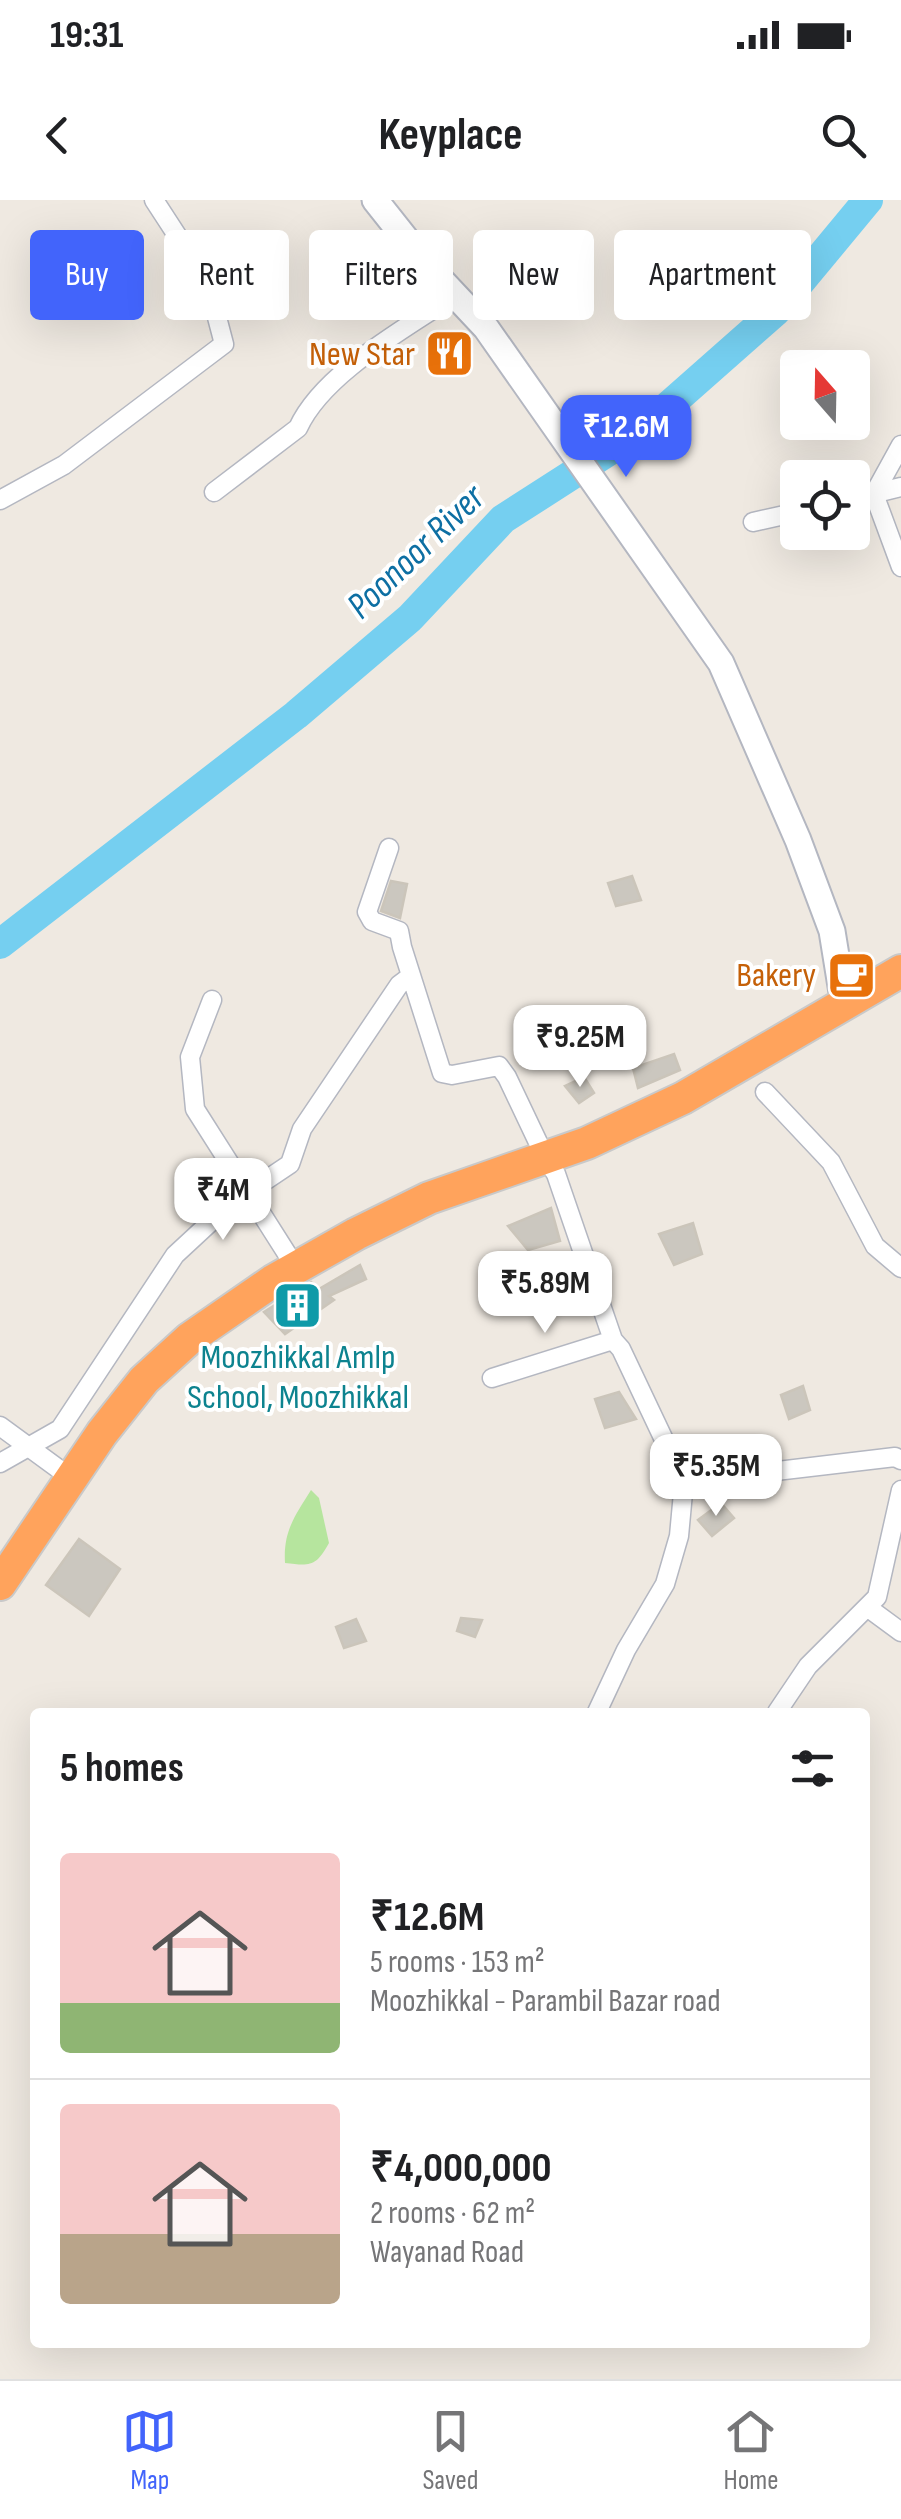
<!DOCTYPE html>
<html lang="en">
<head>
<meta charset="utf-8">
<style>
  :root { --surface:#fff; --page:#f6f6f6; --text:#202124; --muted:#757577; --line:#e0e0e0; --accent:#4264fb }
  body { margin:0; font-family:"Sofia Sans Condensed",sans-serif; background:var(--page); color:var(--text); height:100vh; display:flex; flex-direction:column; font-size:38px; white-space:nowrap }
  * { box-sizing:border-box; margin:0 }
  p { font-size:32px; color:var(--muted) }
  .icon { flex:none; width:55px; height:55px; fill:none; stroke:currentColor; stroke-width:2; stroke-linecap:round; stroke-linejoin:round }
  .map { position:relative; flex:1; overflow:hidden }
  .panel { position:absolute; left:30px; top:1508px; width:840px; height:640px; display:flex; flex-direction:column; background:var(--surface); border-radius:10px; box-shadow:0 10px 40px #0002 }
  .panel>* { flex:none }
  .banner { position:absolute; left:30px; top:30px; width:842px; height:90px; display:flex; gap:20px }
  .needle { width:65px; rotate:340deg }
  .buttons { position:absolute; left:780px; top:150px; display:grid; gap:20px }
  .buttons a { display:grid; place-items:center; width:90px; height:90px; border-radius:10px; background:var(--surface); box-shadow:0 10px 40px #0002; font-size:50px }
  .price { position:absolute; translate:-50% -85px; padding:0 22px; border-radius:20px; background:#fff; color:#222; font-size:32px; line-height:65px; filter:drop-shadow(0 2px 5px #0008) }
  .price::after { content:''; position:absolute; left:50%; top:60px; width:30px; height:22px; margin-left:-15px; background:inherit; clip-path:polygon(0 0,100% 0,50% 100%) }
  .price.active { background:var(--accent); color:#fff }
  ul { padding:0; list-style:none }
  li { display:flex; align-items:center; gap:30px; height:250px; padding:0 30px }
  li+li { border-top:2px solid var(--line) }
  li span { display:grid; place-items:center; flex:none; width:280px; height:200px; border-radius:10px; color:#555 }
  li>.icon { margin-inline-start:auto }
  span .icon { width:120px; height:120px; fill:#fffc; stroke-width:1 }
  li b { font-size:42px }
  h2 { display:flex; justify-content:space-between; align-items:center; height:120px; padding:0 30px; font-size:42px }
  .tag { padding:0 35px; border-radius:10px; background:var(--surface); box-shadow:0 10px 40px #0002; font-size:35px; line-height:90px }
  .tag.active { background:var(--accent); color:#fff }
  .status { display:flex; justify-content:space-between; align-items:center; height:70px; padding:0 50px; background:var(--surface); direction:ltr }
  .status svg { height:28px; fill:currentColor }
  header { display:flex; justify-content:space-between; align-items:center; height:130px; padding:0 30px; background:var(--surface); font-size:45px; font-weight:700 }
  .menu { display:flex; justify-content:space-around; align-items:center; height:140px; border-top:2px solid var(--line); background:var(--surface); font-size:28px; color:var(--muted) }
  .menu a { display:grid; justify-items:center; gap:5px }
  .menu .active { color:var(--accent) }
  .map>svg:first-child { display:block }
  .green { fill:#b6e59e }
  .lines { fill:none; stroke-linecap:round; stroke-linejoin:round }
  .river { stroke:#75cff0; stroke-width:30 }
  .building { fill:#cbc7bf; stroke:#cbc5ba; stroke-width:2.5 }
  .street-casing { stroke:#b4b7c1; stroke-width:21 }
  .secondary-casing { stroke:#b4b7c1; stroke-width:29 }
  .highway-casing { stroke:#c9c9c9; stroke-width:36 }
  .street { stroke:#fff; stroke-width:18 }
  .secondary { stroke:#fff; stroke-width:25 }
  .highway { stroke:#ffa35c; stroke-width:32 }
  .labels { text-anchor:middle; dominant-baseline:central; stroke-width:8; stroke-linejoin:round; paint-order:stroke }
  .food-label { font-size:35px; fill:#c56008; stroke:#fff; text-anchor:end }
  .culture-label { font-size:35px; fill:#0d838f; stroke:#fff }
  .water-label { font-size:38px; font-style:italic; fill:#0d6fa3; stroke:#fff }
</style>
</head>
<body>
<div class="status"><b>19:31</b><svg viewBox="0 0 49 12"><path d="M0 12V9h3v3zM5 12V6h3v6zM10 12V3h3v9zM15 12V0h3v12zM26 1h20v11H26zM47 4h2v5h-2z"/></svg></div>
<header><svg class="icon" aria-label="back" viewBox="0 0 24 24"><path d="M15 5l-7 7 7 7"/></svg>Keyplace<svg class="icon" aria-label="search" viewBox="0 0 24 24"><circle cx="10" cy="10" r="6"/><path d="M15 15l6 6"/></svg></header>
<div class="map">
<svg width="901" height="2179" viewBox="0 0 901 2179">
  <rect width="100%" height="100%" fill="#efe9e1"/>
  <path class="green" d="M311,1290L319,1298L329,1343C316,1367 310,1366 285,1363C283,1331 295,1316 311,1290Z"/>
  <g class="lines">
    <path class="river" d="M0,744L296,515L410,418L503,319L640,231L776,111L868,0"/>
  </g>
  <path class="building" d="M632,676L641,700L616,706L608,683Z
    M391,681L407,684L400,718L381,711Z
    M674,854L680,870L638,888L633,868Z
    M584,877L594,893L579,903L565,886Z
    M551,1008L560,1041L528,1050L508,1026Z
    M693,1023L702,1054L674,1065L659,1034Z
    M360,1065L366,1079L329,1096L334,1100L285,1134L264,1112L311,1082L319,1089Z
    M803,1186L810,1210L789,1219L781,1195Z
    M619,1192L636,1219L605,1228L595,1199Z
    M721,1303L734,1318L712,1336L698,1320Z
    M79,1339L120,1369L89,1416L46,1385Z
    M461,1418L482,1420L475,1437L457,1431Z
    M356,1419L366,1441L344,1448L336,1427Z"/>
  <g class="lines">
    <defs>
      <path id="street" d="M901,245L874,294L901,367
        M214,292L298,228C323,173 405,129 455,95
        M852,299L901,287
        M0,300L64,265L224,144L208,83L154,0
        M753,322L798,312
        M389,648L367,712L372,721L399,731L402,747L442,873L452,875L499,866L507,877L545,957L556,974L613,1140L621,1149L684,1282L679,1336L665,1384L626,1450L597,1512
        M212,800L190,857L195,909L296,1068
        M765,892L831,962L875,1046L901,1068
        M492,1178L613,1140
        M0,1226L71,1278
        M0,1263L60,1229L175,1055L229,1005L290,964L302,929L399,785L411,776
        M684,1282L895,1257L901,1260
        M867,1407L901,1432
        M777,1512L808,1466L877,1397L901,1290"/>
      <path id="secondary" d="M375,0L425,63L486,128L721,463L798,640L832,731L844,805"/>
      <path id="highway" d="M0,1384L102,1233L144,1180L189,1139L273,1081L356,1034L429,998L587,943L683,898L901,771"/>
    </defs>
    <use href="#street" class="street-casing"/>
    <use href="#secondary" class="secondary-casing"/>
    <use href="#highway" class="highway-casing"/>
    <use href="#street" class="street"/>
    <use href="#secondary" class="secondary"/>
    <use href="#highway" class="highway"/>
  </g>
  <defs>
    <symbol id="restaurant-square" viewBox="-11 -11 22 22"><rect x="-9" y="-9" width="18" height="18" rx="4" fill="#e8710a" stroke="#fff"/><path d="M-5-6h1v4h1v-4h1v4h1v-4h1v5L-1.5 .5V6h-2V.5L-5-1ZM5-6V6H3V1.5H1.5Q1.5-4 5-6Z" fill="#fff"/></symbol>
    <symbol id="cafe-square" viewBox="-11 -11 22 22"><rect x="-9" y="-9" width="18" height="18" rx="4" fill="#e8710a" stroke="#fff"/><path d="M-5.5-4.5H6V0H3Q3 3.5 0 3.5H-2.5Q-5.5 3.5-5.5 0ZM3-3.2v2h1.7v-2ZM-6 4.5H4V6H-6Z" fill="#fff"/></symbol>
    <symbol id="building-square" viewBox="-11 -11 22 22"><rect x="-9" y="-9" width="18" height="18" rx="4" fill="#0f9aa8" stroke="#fff"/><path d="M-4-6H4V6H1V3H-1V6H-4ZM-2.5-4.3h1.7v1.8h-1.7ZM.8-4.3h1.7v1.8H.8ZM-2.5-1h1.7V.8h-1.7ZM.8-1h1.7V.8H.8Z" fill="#fff"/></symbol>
  </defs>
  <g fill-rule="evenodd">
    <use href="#restaurant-square" x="422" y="126" width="55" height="55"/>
    <use href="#cafe-square" x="824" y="748" width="55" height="55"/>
    <use href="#building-square" x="270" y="1078" width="55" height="55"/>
  </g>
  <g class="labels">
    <g class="food-label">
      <text x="415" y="154">New Star</text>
      <text x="816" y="775">Bakery</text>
    </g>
    <g class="culture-label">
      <text x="298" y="1157">Moozhikkal Amlp<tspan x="298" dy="40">School, Moozhikkal</tspan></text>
    </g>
    <g class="water-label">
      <text transform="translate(416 352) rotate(-44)">Poonoor River</text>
    </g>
  </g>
</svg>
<div class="buttons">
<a><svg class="needle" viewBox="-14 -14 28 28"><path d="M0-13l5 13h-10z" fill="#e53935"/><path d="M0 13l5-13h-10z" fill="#757577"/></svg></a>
<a><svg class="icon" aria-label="locate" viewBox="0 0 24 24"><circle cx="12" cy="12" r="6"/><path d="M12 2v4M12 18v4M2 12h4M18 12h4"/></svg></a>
</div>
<b class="price active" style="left:626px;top:280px">₹12.6M</b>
<b class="price" style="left:580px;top:890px">₹9.25M</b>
<b class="price" style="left:223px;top:1043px">₹4M</b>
<b class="price" style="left:545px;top:1136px">₹5.89M</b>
<b class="price" style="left:716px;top:1319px">₹5.35M</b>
<div class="banner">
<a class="tag active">Buy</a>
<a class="tag">Rent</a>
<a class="tag">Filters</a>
<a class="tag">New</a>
<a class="tag">Apartment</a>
</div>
<section class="panel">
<h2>5 homes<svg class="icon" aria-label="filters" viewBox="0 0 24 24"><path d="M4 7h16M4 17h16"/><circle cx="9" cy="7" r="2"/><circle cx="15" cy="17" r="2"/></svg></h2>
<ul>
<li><span style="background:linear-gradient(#f6c9c9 75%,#8fb573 0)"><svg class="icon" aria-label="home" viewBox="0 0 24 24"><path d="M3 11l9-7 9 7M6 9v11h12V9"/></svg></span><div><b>₹12.6M</b><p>5 rooms · 153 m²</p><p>Moozhikkal - Parambil Bazar road</p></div></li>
<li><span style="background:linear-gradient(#f6c9c9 65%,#b9a48a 0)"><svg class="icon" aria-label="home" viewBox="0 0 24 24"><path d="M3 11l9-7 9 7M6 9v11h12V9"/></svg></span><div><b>₹4,000,000</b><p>2 rooms · 62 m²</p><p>Wayanad Road</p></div></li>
</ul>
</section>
</div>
<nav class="menu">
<a class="active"><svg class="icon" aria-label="map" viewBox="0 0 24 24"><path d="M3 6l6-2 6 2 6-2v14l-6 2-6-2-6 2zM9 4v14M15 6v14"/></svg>Map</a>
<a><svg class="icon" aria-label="saved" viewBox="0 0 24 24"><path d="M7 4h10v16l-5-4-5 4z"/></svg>Saved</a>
<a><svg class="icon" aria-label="home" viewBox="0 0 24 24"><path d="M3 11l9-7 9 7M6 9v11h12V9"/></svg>Home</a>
</nav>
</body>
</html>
